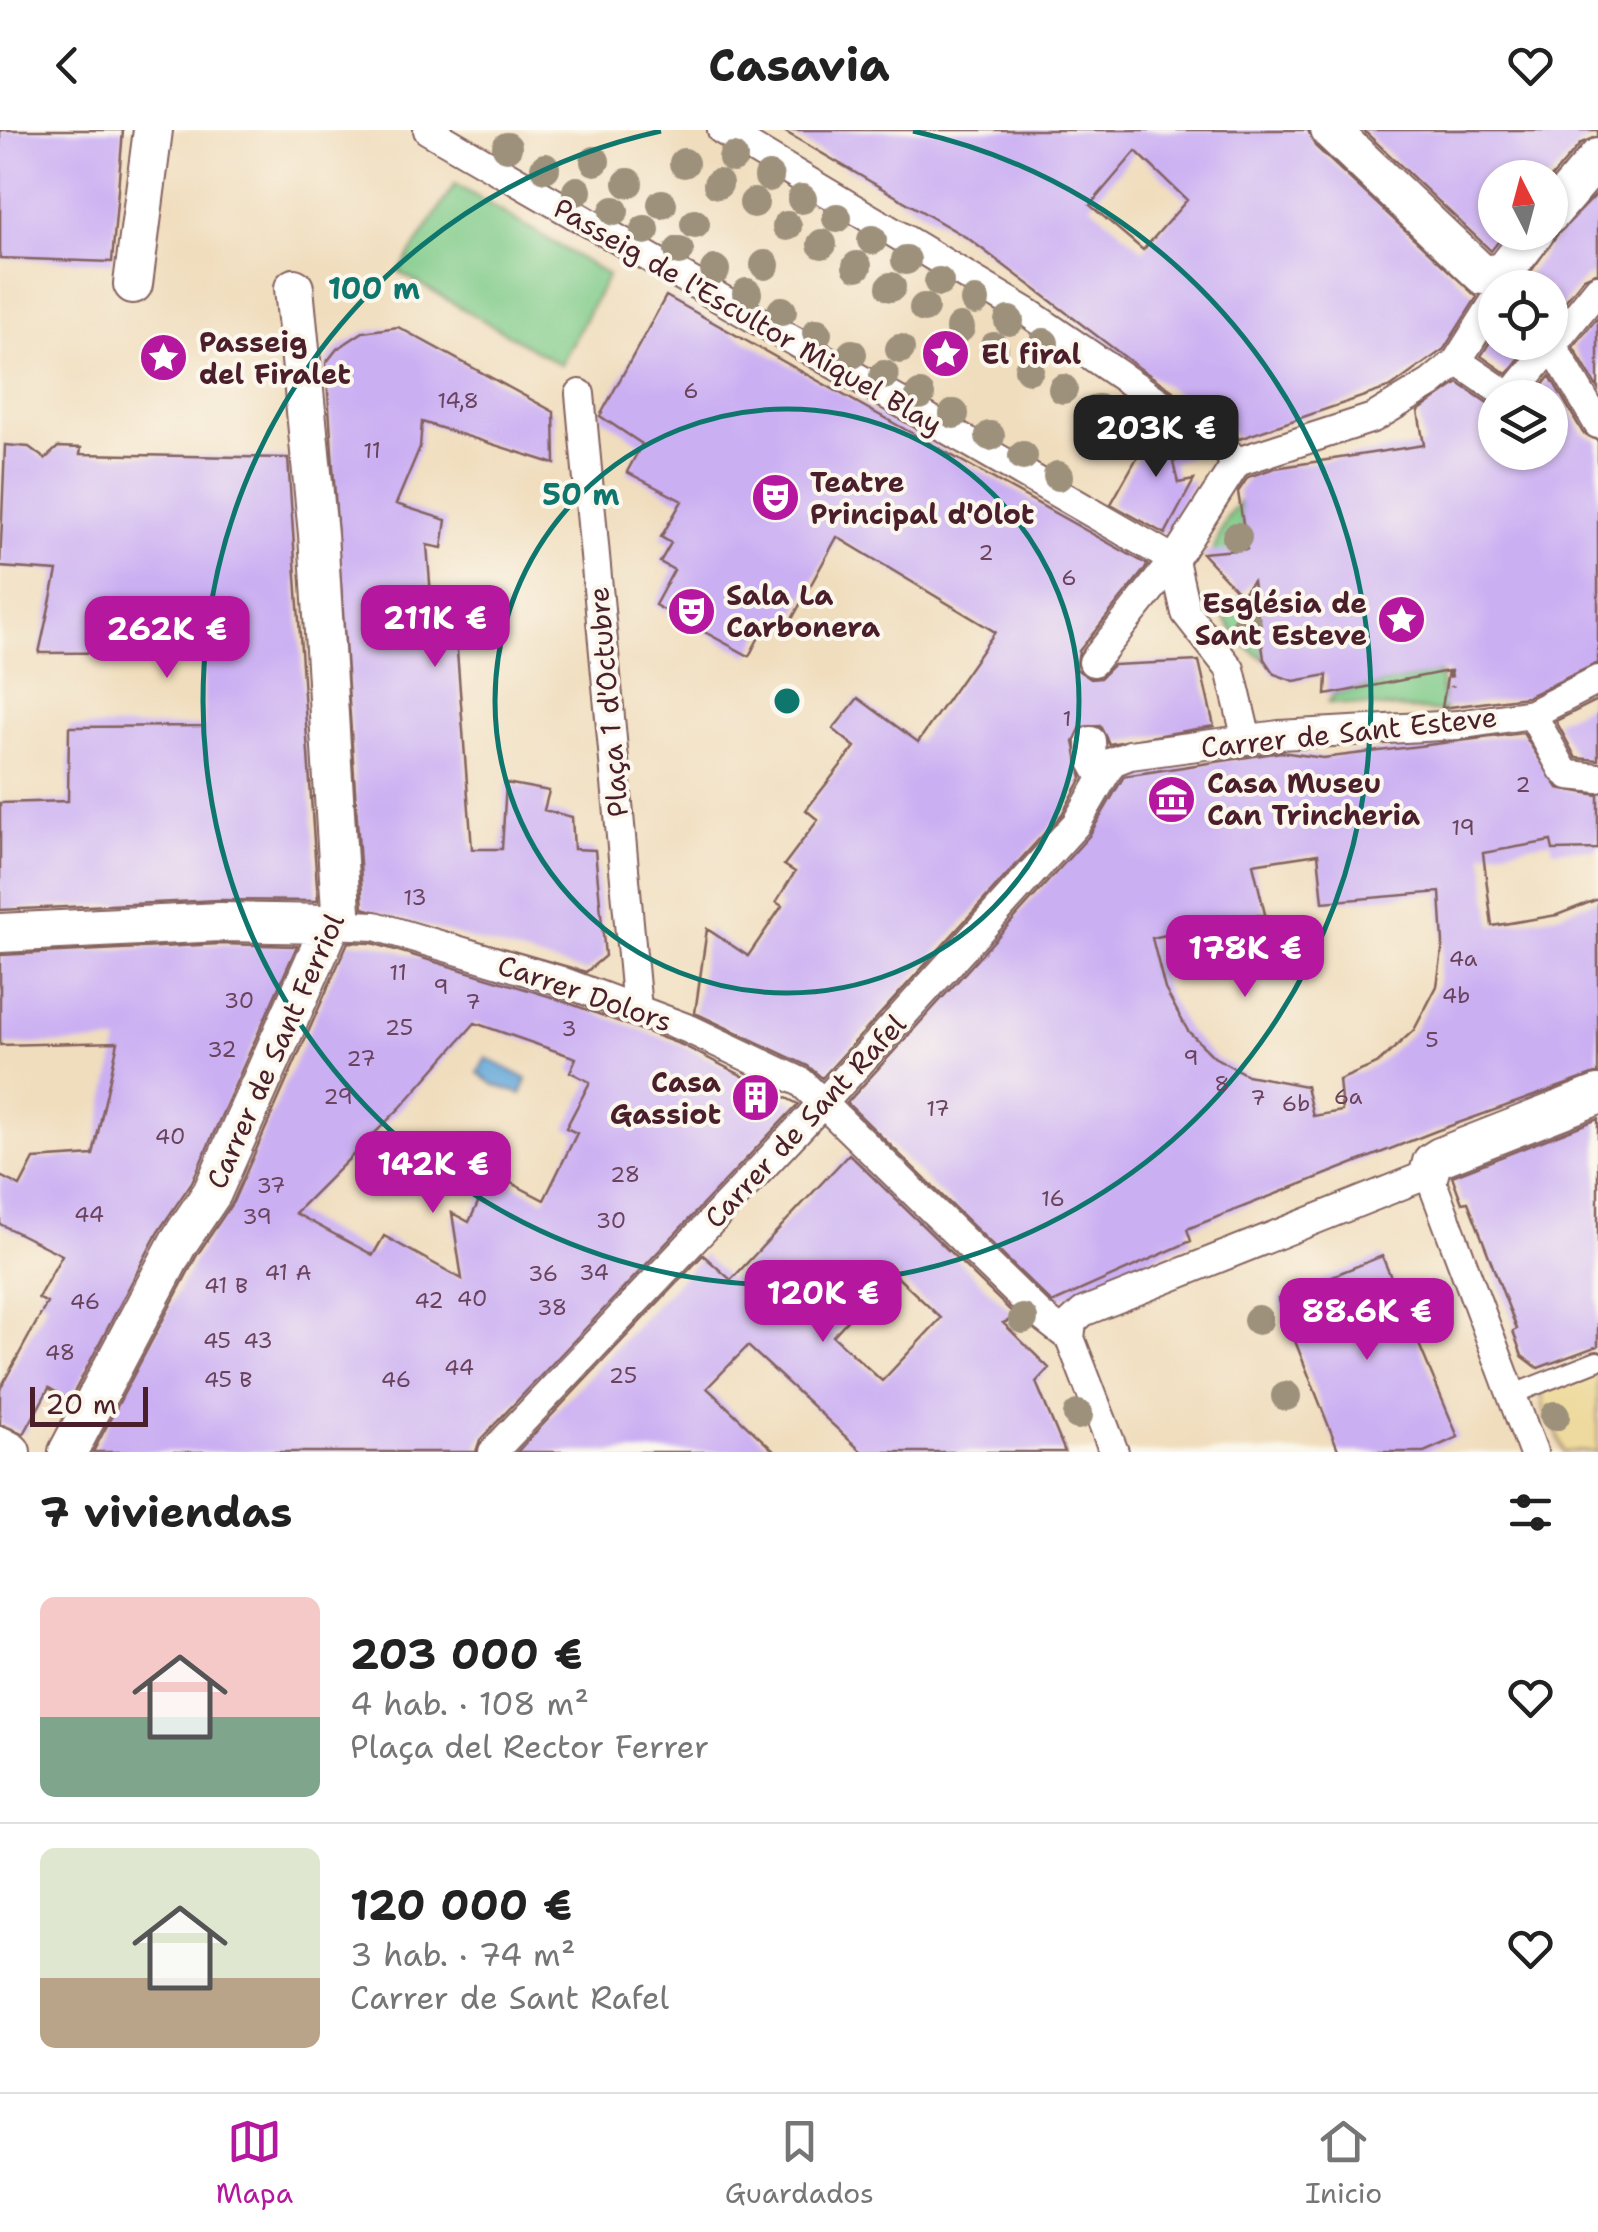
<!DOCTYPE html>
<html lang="es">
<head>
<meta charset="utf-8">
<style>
  :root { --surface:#fff; --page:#f2f2f2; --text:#222; --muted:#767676; --line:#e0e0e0; --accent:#b5179e }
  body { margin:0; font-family:"Shantell Sans",sans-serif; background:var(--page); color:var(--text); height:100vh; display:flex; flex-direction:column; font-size:38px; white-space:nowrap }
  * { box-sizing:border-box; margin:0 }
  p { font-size:32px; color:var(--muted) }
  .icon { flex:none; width:55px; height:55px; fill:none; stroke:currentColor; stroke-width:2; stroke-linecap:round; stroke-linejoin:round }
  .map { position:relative; height:1322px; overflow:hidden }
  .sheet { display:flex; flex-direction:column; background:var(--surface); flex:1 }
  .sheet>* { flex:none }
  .needle { width:65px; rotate:354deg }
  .controls { position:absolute; left:1478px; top:30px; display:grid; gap:20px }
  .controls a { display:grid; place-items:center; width:90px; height:90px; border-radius:50%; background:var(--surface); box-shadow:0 2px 8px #0004; font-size:50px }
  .scale { position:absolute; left:30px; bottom:25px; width:118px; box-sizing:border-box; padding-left:10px; border:5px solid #4a1f2b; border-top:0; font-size:28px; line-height:35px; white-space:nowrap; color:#4a1f2b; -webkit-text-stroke:8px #fbf7ec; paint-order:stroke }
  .price { position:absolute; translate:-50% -85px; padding:0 22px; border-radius:20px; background:var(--accent); color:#fff; font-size:32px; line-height:65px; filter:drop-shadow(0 2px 5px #0008) }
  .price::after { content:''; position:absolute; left:50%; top:60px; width:30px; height:22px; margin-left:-15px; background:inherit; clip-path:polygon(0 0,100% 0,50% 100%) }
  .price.on { background:#222; color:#fff }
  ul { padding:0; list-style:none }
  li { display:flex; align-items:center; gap:30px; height:250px; padding:0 40px }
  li+li { border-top:2px solid var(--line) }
  li span { display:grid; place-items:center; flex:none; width:280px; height:200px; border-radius:15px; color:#555 }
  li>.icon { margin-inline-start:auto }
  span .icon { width:120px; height:120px; fill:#fffc; stroke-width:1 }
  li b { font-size:42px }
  h2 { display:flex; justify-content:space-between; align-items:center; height:120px; padding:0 40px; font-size:42px }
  header { display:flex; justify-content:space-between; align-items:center; height:130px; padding:0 40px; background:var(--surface); font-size:45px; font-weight:700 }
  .menu { display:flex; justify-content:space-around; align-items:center; height:140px; border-top:2px solid var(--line); background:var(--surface); font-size:28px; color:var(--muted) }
  .menu a { display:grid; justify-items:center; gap:5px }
  .menu .on { color:var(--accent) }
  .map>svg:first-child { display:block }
  .green { fill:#7fca88; stroke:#64745a; stroke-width:2.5 }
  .sand { fill:#eeda9e; stroke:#9c7c64; stroke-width:2.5 }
  .water { fill:#64a8d9; stroke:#576482; stroke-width:2.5 }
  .building { fill:#cbaff3; fill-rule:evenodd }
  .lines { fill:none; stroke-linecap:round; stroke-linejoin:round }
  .service-casing { stroke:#84625e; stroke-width:22 }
  .pedestrian-casing { stroke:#84625e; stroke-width:32 }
  .minor-casing { stroke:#84625e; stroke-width:42 }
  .path { stroke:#84625e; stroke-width:6; stroke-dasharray:8 8; stroke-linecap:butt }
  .service { stroke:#fff; stroke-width:18 }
  .pedestrian { stroke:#fff; stroke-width:28 }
  .minor { stroke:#fff; stroke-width:38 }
  .tree { fill:#9e917c }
  .ring { fill:none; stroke:#0f766e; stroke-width:5 }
  .labels { text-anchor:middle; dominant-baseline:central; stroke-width:8; stroke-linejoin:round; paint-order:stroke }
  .number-label { font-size:22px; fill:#6a435d }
  .street-label { font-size:28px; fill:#4a1f2b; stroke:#fbf7ec }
  .poi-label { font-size:28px; font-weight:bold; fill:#4a1f2b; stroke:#fbf7ec; text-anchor:start }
  .centre { fill:#0f766e; stroke:#fbf7ec; stroke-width:5 }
  .ring-label { font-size:30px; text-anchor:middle; font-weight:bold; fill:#0f766e; stroke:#fbf7ec; stroke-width:8; stroke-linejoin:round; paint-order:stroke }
</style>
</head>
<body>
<header><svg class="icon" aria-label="back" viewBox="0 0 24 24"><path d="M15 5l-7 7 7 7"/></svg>Casavia<svg class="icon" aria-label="heart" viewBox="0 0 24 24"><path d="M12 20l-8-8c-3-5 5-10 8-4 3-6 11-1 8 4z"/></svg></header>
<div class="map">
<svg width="1598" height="1322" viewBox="0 0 1598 1322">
  <rect width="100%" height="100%" fill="#fbf7ec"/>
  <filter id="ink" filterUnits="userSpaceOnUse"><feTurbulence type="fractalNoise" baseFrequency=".01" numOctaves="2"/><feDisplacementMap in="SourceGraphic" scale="20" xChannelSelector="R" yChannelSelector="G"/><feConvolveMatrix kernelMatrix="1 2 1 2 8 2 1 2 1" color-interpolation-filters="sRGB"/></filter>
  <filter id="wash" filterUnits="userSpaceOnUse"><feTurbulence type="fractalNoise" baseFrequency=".0048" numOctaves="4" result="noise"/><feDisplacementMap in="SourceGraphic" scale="40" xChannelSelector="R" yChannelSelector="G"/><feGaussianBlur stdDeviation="2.25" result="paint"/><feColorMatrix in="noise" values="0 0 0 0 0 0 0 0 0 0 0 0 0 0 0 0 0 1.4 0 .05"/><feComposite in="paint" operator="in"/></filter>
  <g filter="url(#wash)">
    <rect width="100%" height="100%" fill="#f0ddbd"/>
    <path class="green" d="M455,54L608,145L561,235L399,142Z
      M1240,371L1248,430L1211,426L1226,389Z
      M1256,469L1264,529L1245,516L1221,484L1226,473Z
      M1435,543L1440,545L1445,582L1328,573L1334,564Z"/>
    <path class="sand" d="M1598,1236V1322H1564L1551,1288L1546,1290L1541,1259Z"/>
    <path class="water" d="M486,928L527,949L521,964L494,955L478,943Z"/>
    <g id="blocks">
      <path class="building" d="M0,0H123L112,132L0,128Z
        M782,0H1308L1315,16L1477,167L1444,219L1391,257L1239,309L1229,300L1228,290L1224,296L1138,237L969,109ZM1136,21L1187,70L1143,120L1090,75Z
        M1363,0H1598V6L1581,13L1550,49L1495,48V102H1506L1491,121Z
        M1598,63V142L1584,148L1550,190V158H1519L1557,105Z
        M666,166L1148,435L1079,521L1076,539L1091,549L1100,548L1113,535L1199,531L1214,596L1109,614L1100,596L1081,597L1074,612L1082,648L1062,684L822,948L808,936L695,883L707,799L748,826L782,776L776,772L795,742L784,735L818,690L806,680L855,617L833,599L858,568L918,612L995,502L837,407L786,500L768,490L749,526L655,475L674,440L660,432L671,413L661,407L682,371L627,342L642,314L600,286Z
        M1598,187V259L1573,217Z
        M398,197L554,282L555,334L422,292L420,317L396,374L446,390L442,418L427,415L433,491L455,495L472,719H502L506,653L549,661L544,680L572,687L574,719L595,720L605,826L586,842L363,778L326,233L337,219L363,202Z
        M1495,204V212H1532L1507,244L1481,226Z
        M1550,246L1583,303L1598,311V533L1527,567L1442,578L1448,541L1326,565L1327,545L1294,551L1274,544L1264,529L1253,451L1241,465L1202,423L1247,419L1238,362L1248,347L1275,338L1424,315L1418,281L1458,253L1495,278V322H1550V268H1532Z
        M1157,292L1202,322L1173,332L1178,353L1194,350L1165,404L1111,374Z
        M5,315L29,317L45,329L58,317L81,318L80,324L288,328L318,771L219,770L0,780V673L68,671L69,597L204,596L203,522L39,523L57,441L0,437Z
        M1598,570V630L1576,628L1556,591Z
        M1523,603L1558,658L1598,665V719L1553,720L1551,711L1483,723L1492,796L1557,785L1598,769V943L1436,1001L1187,1099L1191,1111L1052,1173L847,973L1089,706L1124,646L1281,622L1323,628ZM1318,724L1323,772L1440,762L1443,814L1437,856L1414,900L1377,934L1339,950L1342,981L1313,986L1306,956L1247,945L1214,927L1188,901L1165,859L1152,808L1265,784L1253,734Z
        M348,812L372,813L555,868L682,915L798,974L480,1310L476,1322H93L197,1125L233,1072ZM475,893L576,928L570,942L590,952L566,998L577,1003L544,1070L492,1043L469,1092L452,1083L462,1149L384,1106L373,1125L295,1083L400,978Z
        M220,814L297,816L192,1052L158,1102L70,1270L49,1258L24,1304L0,1294V1259L47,1173L38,1168L62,1125L0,1094V1046L20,1056L34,1029L93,1025L118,912L0,915V825Z
        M1598,989V1216L1538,1238L1522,1226L1513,1201L1517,1199L1468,1072L1462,1073L1452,1046Z
        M849,1024L1017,1187L1003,1193L1049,1238L1036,1252L1065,1322H862L748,1216L707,1258L775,1322H517L703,1125L731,1150ZM892,1142L941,1188L882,1251L833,1206Z
        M1382,1126L1458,1307L1424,1322H1339L1278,1168Z"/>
    </g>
  </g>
  <g filter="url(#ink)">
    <use href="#blocks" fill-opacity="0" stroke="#84625e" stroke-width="2.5"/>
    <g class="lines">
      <defs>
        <path id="service" d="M1511,1265L1597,1231"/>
        <path id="pedestrian" d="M428,0L1174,430
          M722,0L1030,184L1216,311L1237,332
          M1552,215L1598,294
          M1457,231L1510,267L1598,159
          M580,264L637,879
          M1174,430L1186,483L1230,539L1247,610
          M1093,532L1174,430L1237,332L1373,288L1431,253L1457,231L1495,171
          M1532,584L1563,640L1569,645L1598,648
          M1091,611L1092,630L1102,648
          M331,794L375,796L561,851L689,899L801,952L1040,1185L1070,1208L1114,1322
          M1070,1208L1072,1192L1083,1182L1429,1044L1533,1322
          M493,1322L824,972L1076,694L1112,632L1130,625L1279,605L1458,595L1532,584L1598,550"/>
        <path id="minor" d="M1330,0L1483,145L1504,142L1535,102
          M1550,84L1598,28
          M133,154L153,0
          M0,803L220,792L331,794
          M1429,1044L1432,1032L1440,1027L1598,965
          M0,1316L11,1322
          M68,1322L178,1113L212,1063L331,794L341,781L318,404L294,158"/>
      </defs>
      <use href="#service" class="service-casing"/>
      <use href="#pedestrian" class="pedestrian-casing"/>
      <use href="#minor" class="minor-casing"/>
      <path class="path" d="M1449,540L1452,557"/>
      <use href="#service" class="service"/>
      <use href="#pedestrian" class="pedestrian"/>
      <use href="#minor" class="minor"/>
    </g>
    <g class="tree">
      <circle cx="507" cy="17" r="15"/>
      <circle cx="733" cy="28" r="15"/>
      <circle cx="595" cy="31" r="15"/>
      <circle cx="684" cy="33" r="15"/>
      <circle cx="545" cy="38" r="15"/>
      <circle cx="769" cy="47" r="15"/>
      <circle cx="628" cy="53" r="15"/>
      <circle cx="718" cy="54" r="15"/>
      <circle cx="577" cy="61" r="15"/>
      <circle cx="802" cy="69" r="15"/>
      <circle cx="754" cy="73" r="15"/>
      <circle cx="662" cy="74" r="15"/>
      <circle cx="614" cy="81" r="15"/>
      <circle cx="837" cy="88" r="15"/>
      <circle cx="695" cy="94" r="15"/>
      <circle cx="787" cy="96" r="15"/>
      <circle cx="645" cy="100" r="15"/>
      <circle cx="872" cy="110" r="15"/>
      <circle cx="822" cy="114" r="15"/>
      <circle cx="679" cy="121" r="15"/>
      <circle cx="906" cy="130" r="15"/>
      <circle cx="765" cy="135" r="15"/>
      <circle cx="857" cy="136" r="15"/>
      <circle cx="715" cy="140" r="15"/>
      <circle cx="939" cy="152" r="15"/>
      <circle cx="891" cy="157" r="15"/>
      <circle cx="747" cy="163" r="15"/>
      <circle cx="975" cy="171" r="15"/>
      <circle cx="924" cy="178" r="15"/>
      <circle cx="782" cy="181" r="15"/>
      <circle cx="1009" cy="191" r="15"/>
      <circle cx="960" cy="198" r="15"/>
      <circle cx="817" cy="203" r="15"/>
      <circle cx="1044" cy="213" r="15"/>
      <circle cx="994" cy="217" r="15"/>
      <circle cx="900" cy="219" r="15"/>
      <circle cx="852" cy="224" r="15"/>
      <circle cx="1029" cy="239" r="15"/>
      <circle cx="884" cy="245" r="15"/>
      <circle cx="1063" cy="259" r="15"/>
      <circle cx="920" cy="265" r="15"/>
      <circle cx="1098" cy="279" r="15"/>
      <circle cx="954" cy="284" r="15"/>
      <circle cx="990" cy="306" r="15"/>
      <circle cx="1023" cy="326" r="15"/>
      <circle cx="1058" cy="346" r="15"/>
      <circle cx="1237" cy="407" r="15"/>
      <circle cx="1247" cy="494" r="15"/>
      <circle cx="1023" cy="1189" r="15"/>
      <circle cx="1258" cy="1190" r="15"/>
      <circle cx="1286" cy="1266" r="15"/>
      <circle cx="1078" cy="1285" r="15"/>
      <circle cx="1555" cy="1286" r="15"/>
    </g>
  </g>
  <g class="ring">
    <circle cx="787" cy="571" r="292"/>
    <path d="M913 1A584 584 0 1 1 661 1"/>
  </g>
  <defs>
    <symbol id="sight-disc" viewBox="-11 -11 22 22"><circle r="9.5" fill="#b5179e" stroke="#fbf7ec"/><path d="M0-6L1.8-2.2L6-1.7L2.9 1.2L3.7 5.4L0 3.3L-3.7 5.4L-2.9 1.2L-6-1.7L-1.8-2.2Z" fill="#fff"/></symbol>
    <symbol id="theatre-disc" viewBox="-11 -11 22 22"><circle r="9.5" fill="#b5179e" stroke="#fbf7ec"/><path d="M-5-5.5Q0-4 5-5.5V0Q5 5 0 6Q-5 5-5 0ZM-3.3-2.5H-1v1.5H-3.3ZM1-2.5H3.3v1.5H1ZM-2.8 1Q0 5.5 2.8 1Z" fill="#fff"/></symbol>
    <symbol id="museum-disc" viewBox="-11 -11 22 22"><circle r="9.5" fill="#b5179e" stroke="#fbf7ec"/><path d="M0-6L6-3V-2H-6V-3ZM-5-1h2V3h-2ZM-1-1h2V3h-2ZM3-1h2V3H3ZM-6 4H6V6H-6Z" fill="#fff"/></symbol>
    <symbol id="building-disc" viewBox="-11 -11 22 22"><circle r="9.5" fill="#b5179e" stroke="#fbf7ec"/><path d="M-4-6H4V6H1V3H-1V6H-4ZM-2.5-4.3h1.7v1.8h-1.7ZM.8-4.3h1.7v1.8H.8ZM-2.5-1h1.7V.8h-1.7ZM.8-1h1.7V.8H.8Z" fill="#fff"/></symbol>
  </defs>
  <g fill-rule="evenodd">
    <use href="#sight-disc" x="918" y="196" width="55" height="55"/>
    <use href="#sight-disc" x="136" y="200" width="55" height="55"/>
    <use href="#theatre-disc" x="748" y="340" width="55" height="55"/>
    <use href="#theatre-disc" x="664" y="454" width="55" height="55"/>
    <use href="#sight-disc" x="1374" y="462" width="55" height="55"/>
    <use href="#museum-disc" x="1144" y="642" width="55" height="55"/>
    <use href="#building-disc" x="728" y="940" width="55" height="55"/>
  </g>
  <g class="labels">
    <g class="number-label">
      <text x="691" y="260">6</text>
      <text x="458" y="270">14,8</text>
      <text x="372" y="320">11</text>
      <text x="986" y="422">2</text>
      <text x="1069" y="447">6</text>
      <text x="1067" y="588">1</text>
      <text x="1523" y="654">2</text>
      <text x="1463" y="697">19</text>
      <text x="415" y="767">13</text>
      <text x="1463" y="828">4a</text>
      <text x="398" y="842">11</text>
      <text x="441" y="856">9</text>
      <text x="1456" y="865">4b</text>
      <text x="239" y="870">30</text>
      <text x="473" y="871">7</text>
      <text x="399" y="897">25</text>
      <text x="569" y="898">3</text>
      <text x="1432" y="909">5</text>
      <text x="222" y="919">32</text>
      <text x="1191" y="927">9</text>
      <text x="361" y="928">27</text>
      <text x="1222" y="953">8</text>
      <text x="338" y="966">29</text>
      <text x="1348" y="966">6a</text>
      <text x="1258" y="967">7</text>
      <text x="1296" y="973">6b</text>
      <text x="938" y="978">17</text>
      <text x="170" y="1006">40</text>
      <text x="625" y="1044">28</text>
      <text x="271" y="1055">37</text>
      <text x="1053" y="1068">16</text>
      <text x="89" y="1084">44</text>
      <text x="257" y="1086">39</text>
      <text x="611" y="1090">30</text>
      <text x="288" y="1142">41 A</text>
      <text x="594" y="1142">34</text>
      <text x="543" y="1143">36</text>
      <text x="226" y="1155">41 B</text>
      <text x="472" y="1168">40</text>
      <text x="429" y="1170">42</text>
      <text x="85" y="1171">46</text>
      <text x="552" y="1177">38</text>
      <text x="217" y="1210">45</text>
      <text x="258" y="1210">43</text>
      <text x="60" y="1222">48</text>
      <text x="459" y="1237">44</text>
      <text x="623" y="1245">25</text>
      <text x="228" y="1249">45 B</text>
      <text x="396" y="1249">46</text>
    </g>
    <g class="street-label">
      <text transform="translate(748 186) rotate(30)">Passeig de l'Escultor Miquel Blay</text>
      <text transform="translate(608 572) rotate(-95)">Plaça 1 d'Octubre</text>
      <text transform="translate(1349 602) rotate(-6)">Carrer de Sant Esteve</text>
      <text transform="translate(585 863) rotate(19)">Carrer Dolors</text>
      <text transform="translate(275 921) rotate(-66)">Carrer de Sant Ferriol</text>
      <text transform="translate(805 991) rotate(-47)">Carrer de Sant Rafel</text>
    </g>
    <g class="poi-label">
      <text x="199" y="212">Passeig<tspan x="199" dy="32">del Firalet</tspan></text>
      <text x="981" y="224">El firal</text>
      <text x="810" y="352">Teatre<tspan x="810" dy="32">Principal d'Olot</tspan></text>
      <text x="726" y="465">Sala La<tspan x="726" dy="32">Carbonera</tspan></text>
      <text x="1367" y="473" text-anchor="end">Església de<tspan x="1367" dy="32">Sant Esteve</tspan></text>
      <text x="1207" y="653">Casa Museu<tspan x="1207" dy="32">Can Trincheria</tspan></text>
      <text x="721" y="952" text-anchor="end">Casa<tspan x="721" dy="32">Gassiot</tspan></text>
    </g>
  </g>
  <circle cx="787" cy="571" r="15" class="centre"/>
  <g class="ring-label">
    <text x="374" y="169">100 m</text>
    <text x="581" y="375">50 m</text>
  </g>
</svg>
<div class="controls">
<a><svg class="needle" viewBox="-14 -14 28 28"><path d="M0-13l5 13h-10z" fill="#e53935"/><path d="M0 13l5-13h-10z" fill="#767676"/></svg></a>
<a><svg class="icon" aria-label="locate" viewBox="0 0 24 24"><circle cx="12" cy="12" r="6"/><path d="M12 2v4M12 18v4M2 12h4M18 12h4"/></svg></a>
<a><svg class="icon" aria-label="layers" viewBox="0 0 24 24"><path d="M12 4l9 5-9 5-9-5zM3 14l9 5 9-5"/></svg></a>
</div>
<div class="scale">20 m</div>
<b class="price on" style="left:1156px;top:350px">203K €</b>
<b class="price" style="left:435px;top:540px">211K €</b>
<b class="price" style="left:167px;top:551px">262K €</b>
<b class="price" style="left:1245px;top:870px">178K €</b>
<b class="price" style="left:433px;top:1086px">142K €</b>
<b class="price" style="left:823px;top:1215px">120K €</b>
<b class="price" style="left:1367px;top:1233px">88.6K €</b>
</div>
<section class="sheet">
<h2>7 viviendas<svg class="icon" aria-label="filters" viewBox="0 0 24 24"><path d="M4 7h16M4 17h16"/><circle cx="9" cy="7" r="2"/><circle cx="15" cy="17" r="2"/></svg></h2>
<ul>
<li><span style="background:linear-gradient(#f6c9c9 60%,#7fa58c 0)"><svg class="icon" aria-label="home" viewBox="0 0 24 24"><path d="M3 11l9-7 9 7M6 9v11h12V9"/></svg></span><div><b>203 000 €</b><p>4 hab. · 108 m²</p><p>Plaça del Rector Ferrer</p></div><svg class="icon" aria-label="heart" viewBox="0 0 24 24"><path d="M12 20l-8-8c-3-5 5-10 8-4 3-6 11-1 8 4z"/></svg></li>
<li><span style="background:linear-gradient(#dfe7d0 65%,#b9a48a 0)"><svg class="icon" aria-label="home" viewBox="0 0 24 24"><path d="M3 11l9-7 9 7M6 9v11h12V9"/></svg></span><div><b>120 000 €</b><p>3 hab. · 74 m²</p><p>Carrer de Sant Rafel</p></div><svg class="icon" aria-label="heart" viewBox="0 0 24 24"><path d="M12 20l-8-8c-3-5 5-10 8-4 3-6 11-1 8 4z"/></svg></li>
</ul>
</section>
<nav class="menu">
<a class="on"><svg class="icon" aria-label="map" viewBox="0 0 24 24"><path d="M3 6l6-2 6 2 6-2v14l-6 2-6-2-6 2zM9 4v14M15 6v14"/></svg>Mapa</a>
<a><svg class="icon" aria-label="saved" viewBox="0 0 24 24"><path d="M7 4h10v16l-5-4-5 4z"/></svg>Guardados</a>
<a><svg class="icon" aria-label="home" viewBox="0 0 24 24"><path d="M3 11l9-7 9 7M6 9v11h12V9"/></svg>Inicio</a>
</nav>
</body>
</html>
